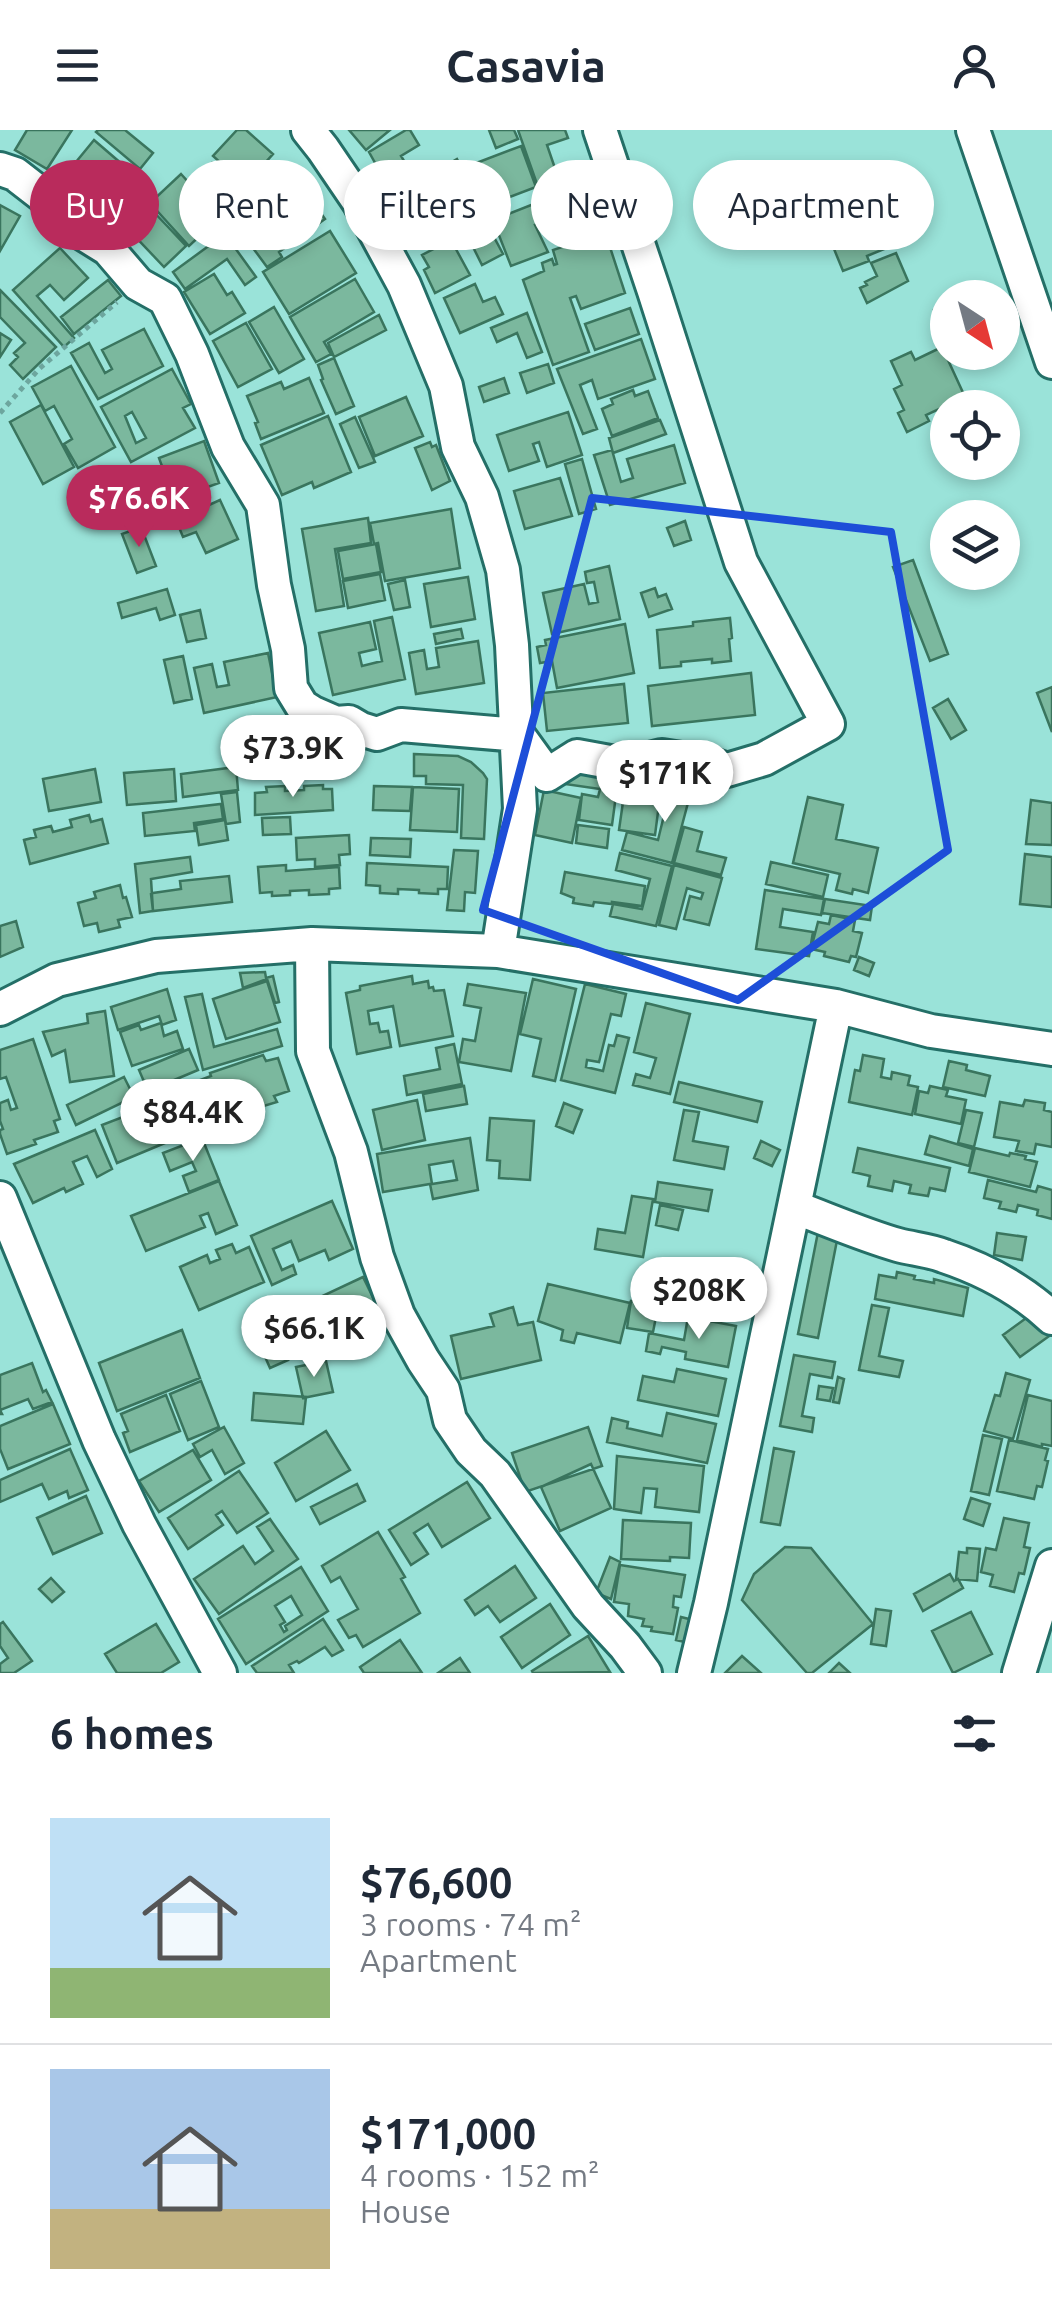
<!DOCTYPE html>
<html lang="en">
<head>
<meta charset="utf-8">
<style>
  :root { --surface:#fff; --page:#f6f6f7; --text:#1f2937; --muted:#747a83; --line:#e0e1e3; --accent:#b92b5c }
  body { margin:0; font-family:Ubuntu,sans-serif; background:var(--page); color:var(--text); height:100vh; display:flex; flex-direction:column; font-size:38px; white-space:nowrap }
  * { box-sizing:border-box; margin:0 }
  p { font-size:32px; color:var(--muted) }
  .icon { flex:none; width:55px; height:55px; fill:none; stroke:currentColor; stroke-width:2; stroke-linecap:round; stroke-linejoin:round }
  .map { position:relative; height:1543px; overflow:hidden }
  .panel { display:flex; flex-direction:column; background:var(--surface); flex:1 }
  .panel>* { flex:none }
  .top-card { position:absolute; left:30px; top:30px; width:992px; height:90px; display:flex; gap:20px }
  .needle { width:65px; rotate:144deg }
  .controls { position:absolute; left:930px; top:150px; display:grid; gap:20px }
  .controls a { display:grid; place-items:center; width:90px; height:90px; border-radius:50%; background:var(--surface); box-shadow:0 5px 15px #0003; font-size:50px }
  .price { position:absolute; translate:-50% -85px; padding:0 22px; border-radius:35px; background:#fff; color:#222; font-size:32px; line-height:65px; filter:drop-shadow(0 2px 5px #0008) }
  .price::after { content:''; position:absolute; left:50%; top:60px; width:30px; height:22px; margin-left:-15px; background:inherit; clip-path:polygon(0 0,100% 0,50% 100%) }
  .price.selected { background:var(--accent); color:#fff }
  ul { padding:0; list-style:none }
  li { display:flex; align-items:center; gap:30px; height:250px; padding:0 50px }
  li+li { border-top:2px solid var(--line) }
  li span { display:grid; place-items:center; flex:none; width:280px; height:200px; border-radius:0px; color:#555 }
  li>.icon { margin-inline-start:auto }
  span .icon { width:120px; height:120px; fill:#fffc; stroke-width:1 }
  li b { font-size:42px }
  h2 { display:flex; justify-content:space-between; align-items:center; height:120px; padding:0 50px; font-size:42px }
  .tag { padding:0 35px; border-radius:45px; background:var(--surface); box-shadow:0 5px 15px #0003; font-size:35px; line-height:90px }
  .tag.selected { background:var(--accent); color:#fff }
  header { display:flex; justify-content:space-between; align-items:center; height:130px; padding:0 50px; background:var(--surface); font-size:45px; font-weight:700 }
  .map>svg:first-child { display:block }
  .building { fill:#7bb89e; stroke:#3a755e; stroke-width:2.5; fill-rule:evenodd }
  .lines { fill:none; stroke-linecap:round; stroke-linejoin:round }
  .street-casing { stroke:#246f67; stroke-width:38 }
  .path { stroke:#6da69e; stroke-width:5; stroke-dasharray:5 5; stroke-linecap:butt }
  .street { stroke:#fff; stroke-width:32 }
  .marked { fill:none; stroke:#1d4ed8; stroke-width:8; stroke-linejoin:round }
</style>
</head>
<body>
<header><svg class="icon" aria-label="menu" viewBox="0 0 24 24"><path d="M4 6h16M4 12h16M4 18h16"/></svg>Casavia<svg class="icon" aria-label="person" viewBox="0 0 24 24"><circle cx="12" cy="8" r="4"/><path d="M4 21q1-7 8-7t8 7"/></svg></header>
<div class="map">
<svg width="1052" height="1543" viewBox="0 0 1052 1543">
  <rect width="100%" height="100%" fill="#9ae3d9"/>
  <path class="building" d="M27,0H72L47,39L15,20Z
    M98,0H125L153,23L140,39L96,2Z
    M237,0H246L273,24L245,55L213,26Z
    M349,0H390L366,20Z
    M406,0H410L419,15L401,26L412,44L398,52L387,35L379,40L369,22Z
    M489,0H514L518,9L496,18Z
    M518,0H565L568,8L547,15L558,47L537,54Z
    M94,10L130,41L98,79L62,49Z
    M521,16L536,57L486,76L471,35Z
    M457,29L474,59L458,69L450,55L436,64L445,79L408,101L389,70Z
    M212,33L247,66L228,86L194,53Z
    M827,36L832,48L836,47L839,52L844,50L843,47L857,41L859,46L861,45L873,71L866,74L876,99L887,95L894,115L867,126L869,131L843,141L832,114L837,112L831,97L827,98L805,44Z
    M181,44L220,87L189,116L150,73Z
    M301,55L325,89L279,122L282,127L267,137L239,99Z
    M577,57L590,95L551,110L545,91L535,95L548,122L511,136L493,90Z
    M0,75L20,86L0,121Z
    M793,78L799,94L782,100L777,84Z
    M151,79L186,116L164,137L129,100Z
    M480,81L503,124L482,135L469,109L459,114L451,96Z
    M330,101L356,143L289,184L263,142Z
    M225,104L256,147L245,155L227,129L185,159L173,142Z
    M606,105L625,163L581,179L576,166L570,168L589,222L553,235L523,150L544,141L542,133L552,129L554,135L557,134L553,120L595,106L596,109Z
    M451,110L470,145L435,163L424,140L429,137L422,125Z
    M60,118L88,148L64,170L50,155L37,166L74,208L64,217L13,160Z
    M896,123L908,151L867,173L860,158L867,155L865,152L877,146L871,133Z
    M214,144L227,165L232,162L245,183L210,204L184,162Z
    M355,149L374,182L324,212L331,224L316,232L290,187Z
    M108,150L121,166L74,204L61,187Z
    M475,154L483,172L495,167L503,184L460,203L444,168Z
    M0,160L56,217L23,249L10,235L18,227L14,223L25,213L0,187Z
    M948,176V191L937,194L934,180Z
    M274,177L304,229L279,243L249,192Z
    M630,178L639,204L595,220L585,194Z
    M527,183L542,222L527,228L517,203L497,212L491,198Z
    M379,185L386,200L334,227L328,213Z
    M246,193L272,239L238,257L213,211Z
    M144,199L163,236L98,269L71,223L89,213L105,243L112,239L102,220Z
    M0,203L11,210L0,227Z
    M641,209L655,249L598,269L592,250L580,255L597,299L583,304L557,239Z
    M942,217L965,267L926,285L929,291L907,302L898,283L904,280L894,259L902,255L891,231L911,222L915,230Z
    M334,228L354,276L336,284L321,250L323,249L318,235Z
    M548,234L554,253L527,263L520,243Z
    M71,236L115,317L78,338L64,314L72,309L54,276L45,281L32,257Z
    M172,239L191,274L183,278L195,298L131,332L101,277ZM132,282L146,308L136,313L125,286Z
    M309,248L324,283L261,309L255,293L258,292L247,266L281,252L284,259Z
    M504,248L509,263L484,272L479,257Z
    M633,260L635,266L648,261L658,288L612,306L602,279L613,274L611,269Z
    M406,267L423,306L375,326L359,287Z
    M41,275L74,337L43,354L10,292Z
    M568,282L582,325L547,337L539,312L533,314L539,331L509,341L497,305Z
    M328,286L351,342L314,358L312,352L282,365L261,315Z
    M355,287L375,332L359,338L340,294Z
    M660,290L666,304L613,323L609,308Z
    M204,311L219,353L174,369L159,328Z
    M430,312L432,317L436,315L450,351L432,360L415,318Z
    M674,315L685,353L610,375L594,325L612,320L621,352L633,348L627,329Z
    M582,329L596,379L579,384L565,334Z
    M153,341L167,379L150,386L135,348Z
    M560,348L572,386L525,399L514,361Z
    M220,370L238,409L206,423L196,402L183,407L176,390Z
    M132,371L139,388L125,393L119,376Z
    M451,379L460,438L385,451L378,413L374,414L370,393Z
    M368,388L371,413L335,419L344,476L316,481L302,399Z
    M685,391L691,410L674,416L667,398Z
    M141,397L156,436L137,443L122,404Z
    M376,414L381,442L343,449L338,421Z
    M913,430L948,524L930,531L893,437Z
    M609,436L620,489L552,504L543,463L584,454L589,474L598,472L594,452L587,453L585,442Z
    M380,444L385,470L348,478L343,451Z
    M468,447L475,489L431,497L424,454Z
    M405,450L410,477L394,480L388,454Z
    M655,458L658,467L666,464L672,479L649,487L641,463Z
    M167,459L175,485L160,490L156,478L122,488L118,473Z
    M200,480L206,508L187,512L180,485Z
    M392,487L405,549L333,565L319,503L370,492L376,519L359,523L362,536L382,531L374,491Z
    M730,488L732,508L729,509L731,531L712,533V529L681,532V536L660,538L657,500L693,496V492Z
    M625,494L634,543L557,558L552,531L540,533L537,517L546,515L545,510Z
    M461,499L463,508L436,514L434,504Z
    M478,511L484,553L416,564L409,523L424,520L427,539L439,537L436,518Z
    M268,523L277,567L204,583L194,538L212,534L217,557L229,555L224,532Z
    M183,526L192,569L174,573L164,530Z
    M751,543L755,585L652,596L648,556Z
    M624,554L628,593L547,601L543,563Z
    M1052,557V602L1037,563Z
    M948,569L966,600L951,609L933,578Z
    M331,624L332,647L313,648L312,625Z
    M414,624L458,626L471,632L483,643L487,649L484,709L461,708L463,655L426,654V646H414Z
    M567,636L619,643L612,695L579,690L582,664L598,667L600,659L565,654Z
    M236,637L238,660L183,667L181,644Z
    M95,639L101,672L49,681L43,649Z
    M174,639L176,671L127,675L124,643Z
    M627,644L643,646L642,656L661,659L655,705L619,700Z
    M674,644L694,650L672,733L622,720L627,702L658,710Z
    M323,655V659H332L333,680L255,685V663L267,662L266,657L285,656V661L304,660V656Z
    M374,656L412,657L410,681L373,680Z
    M413,657L459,659L457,702L410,700Z
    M544,660L581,668L572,713L535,705Z
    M237,662L240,692L226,694L221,664Z
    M808,667L843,675L836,709L878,718L868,763L853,759L852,764L836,760L840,744L793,733Z
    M1031,670L1052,673V715L1026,714Z
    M221,674L223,689L194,693L195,701L145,706L143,683Z
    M89,685L91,692L102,689L108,713L30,734L24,710L36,707L34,700L51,696L53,702L72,697L70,690Z
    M290,687L291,704L263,705L262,688Z
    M225,690L228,710L199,715L196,695Z
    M578,695L609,699L607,718L576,713Z
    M684,697L702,702L697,721L726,728L721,745L674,733Z
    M349,705L350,724L339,725L340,735L315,737V729L297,730L296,708Z
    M371,708L411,709L410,727L370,725Z
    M454,720L478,721L475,763L465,762L464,781L447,780Z
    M620,723L672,736L656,796L610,786L613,774L642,779L650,749L616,740Z
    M1025,724L1052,727V777L1020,774Z
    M190,727L192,742L151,749L153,781L140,783L135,734Z
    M771,732L828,745L823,767L766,754Z
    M367,733L448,737L447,759H438V764L419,763V760L398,759V764L380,763V756L366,755Z
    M286,735V741L339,737L340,758L329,759V764L309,765V760L290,761V765L272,766V762L260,763L258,737Z
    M674,735L722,748L709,795L684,789L690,766L701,769L703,763L687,758L676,799L659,795Z
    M565,742L645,756L642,776L612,772V774L594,772L593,776L573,773L574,768L561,763Z
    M229,746L232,772L153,781L151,764L153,763L181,759L180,751Z
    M120,755L123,768L126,767L132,787L118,790L120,797L99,802L97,793L84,796L78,773L96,768L94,762Z
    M765,760L824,769L821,785L783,779L780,797L813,802L809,826L756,819Z
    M825,769L872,776L870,790L822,783Z
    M831,785L855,790L853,801L862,803L856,827L851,826L849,832L824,826L825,822L811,819L818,792L829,794Z
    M16,791L23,817L0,827V796Z
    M859,827L874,833L869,846L854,840Z
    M265,842L266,848L273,846L279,872L275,873L267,849L243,858L240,843Z
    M412,846L413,854L428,851L429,858L433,857L434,861L444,860L453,906L400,916L393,876L368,881L370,894L378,893L380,902L388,901L391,917L357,924L346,863L360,860V856Z
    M533,849L576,859L555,951L533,946L541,909L520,904Z
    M267,851L280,892L226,909L213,869Z
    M468,854L526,863L511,941L459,932L463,909L475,911L481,878L464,875Z
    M585,854L626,864L621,886L611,884L599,932L587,930L586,937L603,941L609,915L614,916L617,905L629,908L615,963L561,950Z
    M167,859L176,890L162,895L159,886L118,900L111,877Z
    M202,864L214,917L277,899L282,916L203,940L185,867Z
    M646,873L690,884L670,964L633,955L636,944L650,948L656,928L634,922Z
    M105,881L114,946L70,952L65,920L52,926L43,902L88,893L87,884Z
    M161,893L164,906L177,901L183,919L132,936L120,902L139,895L141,900Z
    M33,909L60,989L54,991L58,1002L34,1010L36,1014L7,1024L0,1004V1000L3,999L0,991V973L8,970L11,980L17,978L6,947L0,949V920Z
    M454,914L462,954L407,965L404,946L440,939L436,918Z
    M189,919L198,940L148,961L139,940Z
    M263,925L266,931L278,928L289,961L274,966L277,972L257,978L255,971L240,976L242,981L220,989L218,983L206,987L195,952L211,946L210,943Z
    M863,925L884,929L881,947L891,949L892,942L910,946L908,955L918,957L912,985L849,972L855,940L860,941Z
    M949,931L967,935L966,940L990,946L985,966L943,957Z
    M124,947L134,967L76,995L67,975Z
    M679,952L762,972L757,992L674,972Z
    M464,956L467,974L426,981L423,964Z
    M930,956L948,960L946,966L966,970L961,994L915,984L919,961L928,963Z
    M417,970L425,1010L382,1020L373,980Z
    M1025,970L1045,973L1044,980L1052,982V1017L1036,1014L1034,1024L1016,1021L1019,1011L994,1007L1000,972L1023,976Z
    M184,973L196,1000L117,1033L102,995L133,983L141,1002L176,987L172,978Z
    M564,973L582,980L573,1003L556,996Z
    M156,977L162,989L141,998L136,986Z
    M684,980L699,982L693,1011L728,1017L724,1039L674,1030Z
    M966,980L982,983L974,1017L958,1013Z
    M490,988L534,991L530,1050L499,1048L500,1031L487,1030Z
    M95,1000L112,1039L97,1047L87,1026L73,1032L83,1054L66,1062L64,1058L33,1073L14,1034Z
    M930,1006L973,1019L969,1036L925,1024Z
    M202,1008L219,1050L189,1062L183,1046L196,1041L192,1032L170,1041L163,1023Z
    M470,1008L478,1060L433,1069L430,1054L383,1062L377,1024ZM453,1031L457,1050L432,1054L429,1035Z
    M761,1011L780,1020L772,1036L754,1028Z
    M858,1018L950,1038L945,1061L930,1058L928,1066L909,1063L911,1055L894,1051L892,1061L868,1056L870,1046L853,1042Z
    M975,1018L1009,1026L1010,1023L1026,1026L1025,1029L1037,1032L1030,1057L969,1042Z
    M988,1050L1036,1062L1038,1056L1052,1060V1089L1037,1085L1038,1080L1018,1075L1016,1082L999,1078L1001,1072L984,1068Z
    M219,1051L237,1095L216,1104L208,1083L200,1086L205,1097L146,1121L131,1086Z
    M658,1052L712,1060L708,1081L655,1072Z
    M632,1066L653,1069L643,1127L595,1119L598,1099L625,1103Z
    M332,1071L353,1119L329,1130L325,1120L299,1131L291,1111L273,1119L282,1140L293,1135L296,1144L272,1155L251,1106Z
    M660,1075L683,1080L678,1100L656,1095Z
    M819,1097L839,1100L818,1208L798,1204Z
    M997,1103L1026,1107L1022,1130L994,1125Z
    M232,1114L236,1123L249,1117L264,1152L199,1180L180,1137L207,1125L210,1133L220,1129L216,1120Z
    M897,1142L915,1146L914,1149L934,1153V1149L968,1158L963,1186L875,1169L879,1145L896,1148Z
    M363,1147L381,1184L336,1206L318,1168Z
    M548,1154L630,1173L620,1213L577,1203L574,1213L561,1210L563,1200L538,1191Z
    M631,1171L663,1176L662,1188L656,1187L653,1202L627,1198Z
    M872,1175L889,1178L879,1226L903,1231L899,1247L859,1240Z
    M513,1177L518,1195L533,1192L541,1230L461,1249L451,1206L494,1196L490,1184Z
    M1040,1178L1052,1204L1020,1227L1003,1205Z
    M688,1187L736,1196L728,1237L685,1229L686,1222L662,1217L660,1224L646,1221L649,1203L684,1210Z
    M182,1200L200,1248L117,1281L99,1233Z
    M310,1201L317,1217L300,1224L293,1209Z
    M281,1213L288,1230L270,1238L263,1222Z
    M794,1225L835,1232L832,1248L810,1244L802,1286L814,1288L812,1302L780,1296Z
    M326,1231L333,1262L303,1268L296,1237Z
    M32,1233L43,1262L46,1260L52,1272L33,1279L28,1269L0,1280L2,1284H0V1245Z
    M677,1239L726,1249L718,1286L638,1270L643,1246L674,1252Z
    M1006,1243L1030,1250L1013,1309L984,1301L995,1265L1000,1266Z
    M838,1247L844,1249L839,1273L833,1272Z
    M201,1251L219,1297L188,1310L170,1264Z
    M819,1256L833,1258L830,1271L817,1269Z
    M254,1263L306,1267L303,1294L252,1290Z
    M166,1265L180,1301L130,1322L123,1303L128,1301L121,1284Z
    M1028,1265L1052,1271V1316L1042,1314V1317L1017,1310Z
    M53,1274L70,1314L8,1339L0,1319V1296Z
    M667,1283L716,1294L707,1333L607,1312L612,1288L628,1292L627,1298L662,1306Z
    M224,1297L244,1333L225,1344L212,1320L200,1327L193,1314Z
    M588,1297L602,1336L525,1362L512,1323Z
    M326,1301L350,1340L296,1371L275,1333Z
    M983,1305L1002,1309L989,1365L971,1361Z
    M1009,1310L1048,1319L1045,1330L1048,1331L1042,1357L1037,1356L1034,1369L997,1361Z
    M774,1318L794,1322L780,1395L761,1392Z
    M70,1319L88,1360L69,1368L67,1361L49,1369L42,1354L0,1372V1350Z
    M193,1320L211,1350L159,1382L139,1351Z
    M617,1326L704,1336L699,1382L655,1377L657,1359L644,1358L641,1383L614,1379Z
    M591,1334L611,1378L560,1401L541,1357Z
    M239,1341L268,1383L237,1403L222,1381L216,1385L223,1395L188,1419L168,1388Z
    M467,1352L490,1388L442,1417L428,1394L414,1403L428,1424L411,1435L389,1400Z
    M357,1354L365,1371L320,1394L311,1377Z
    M86,1366L102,1403L53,1424L37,1388Z
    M971,1368L990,1374L983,1396L964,1389Z
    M1004,1388L1029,1393L1024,1417L1030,1418L1024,1444L1019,1443L1014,1462L990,1456L993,1445L981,1442L986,1418L996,1420Z
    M270,1389L298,1429L219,1484L194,1449L243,1416L255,1434L273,1421L257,1397Z
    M623,1390L691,1393L689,1428L670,1427V1431L621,1429Z
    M378,1402L405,1447L401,1449L420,1483L363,1517L356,1505L349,1508L338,1490L358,1479L340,1447L331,1452L322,1436Z
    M785,1417L811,1418L873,1494L812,1543H807L742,1470L754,1444Z
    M967,1418L980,1419L977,1451L956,1449L959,1422L967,1423Z
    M610,1427L620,1432L611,1469L596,1463Z
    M620,1435L685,1445L681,1467L674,1466L673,1477L678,1478L673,1504L651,1501L652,1497L642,1496L644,1489L628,1486L629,1474L614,1472Z
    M515,1436L536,1468L500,1492L488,1476L475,1485L465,1470Z
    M301,1437L328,1481L246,1534L218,1489ZM291,1466L302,1485L285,1496L287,1500L284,1502L280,1495L285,1492L275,1476Z
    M950,1444L954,1451L958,1449L963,1458L923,1481L914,1464Z
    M51,1448L64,1462L52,1472L39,1459Z
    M550,1474L570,1505L522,1538L501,1507Z
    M876,1479L891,1481L886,1516L871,1514Z
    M971,1482L992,1524L953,1543L932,1501Z
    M681,1487L693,1490L689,1513L676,1510Z
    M323,1489L343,1520L332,1526L325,1517L299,1533L297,1531L289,1535L294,1543H257L252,1536Z
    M3,1492L32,1531L14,1543H0V1534L8,1528L0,1516V1494Z
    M156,1494L179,1532L161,1543H117L105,1524Z
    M588,1506L610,1542L533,1543L532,1541Z
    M400,1510L422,1543H364L360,1537Z
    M742,1526L761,1543H725Z
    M460,1528L470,1543H438Z
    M839,1533L850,1543H829Z"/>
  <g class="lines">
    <defs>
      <path id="street" d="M308,0L323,19L359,72L404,155L446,256L458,317L482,367L503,440L512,515L520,679L498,821
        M973,0L1052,232
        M0,39L15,44L64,82L79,101L108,119L138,154L165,169L192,224L228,317L263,375L274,455L288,519L291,558L302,576L313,583L336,593L349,592L361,599L377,604L401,595L518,605L547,645L577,626L626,635L662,626L707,633L727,640L764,629L828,594L741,432L654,161L600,0
        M312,814L313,921L351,1022L377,1127L398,1185L423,1230L443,1260L450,1290L471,1321L495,1344L588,1476L625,1516L645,1543
        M0,879L57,850L156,826L312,814L498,821L836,876L931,901L1052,919
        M0,1068L99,1310L139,1394L220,1543
        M794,1077C829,1090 863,1105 898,1115C913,1119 929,1120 944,1126C983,1139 1022,1160 1052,1188
        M694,1543L711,1473L836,876
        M1019,1543L1052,1436"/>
    </defs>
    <use href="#street" class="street-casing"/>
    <path class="path" d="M0,283L39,239L117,172"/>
    <use href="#street" class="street"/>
  </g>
  <path class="marked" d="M592,368L891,402L948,720L738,870L483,780Z"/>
</svg>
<div class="controls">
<a><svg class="needle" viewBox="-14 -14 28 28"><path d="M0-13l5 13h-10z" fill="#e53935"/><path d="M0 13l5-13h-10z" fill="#747a83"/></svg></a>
<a><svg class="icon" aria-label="locate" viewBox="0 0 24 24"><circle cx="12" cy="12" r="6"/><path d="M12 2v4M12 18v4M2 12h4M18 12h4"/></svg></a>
<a><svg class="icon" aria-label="layers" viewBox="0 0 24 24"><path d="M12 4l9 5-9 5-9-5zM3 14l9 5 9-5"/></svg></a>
</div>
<b class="price selected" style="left:139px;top:420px">$76.6K</b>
<b class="price" style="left:293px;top:670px">$73.9K</b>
<b class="price" style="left:665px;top:695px">$171K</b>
<b class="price" style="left:193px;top:1034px">$84.4K</b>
<b class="price" style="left:699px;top:1212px">$208K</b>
<b class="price" style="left:314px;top:1250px">$66.1K</b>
<div class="top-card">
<a class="tag selected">Buy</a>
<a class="tag">Rent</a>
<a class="tag">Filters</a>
<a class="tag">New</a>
<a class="tag">Apartment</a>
</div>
</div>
<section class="panel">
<h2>6 homes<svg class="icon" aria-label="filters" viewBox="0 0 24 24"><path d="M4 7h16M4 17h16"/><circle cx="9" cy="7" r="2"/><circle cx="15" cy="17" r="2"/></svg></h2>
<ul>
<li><span style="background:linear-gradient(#bfe0f5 75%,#8fb573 0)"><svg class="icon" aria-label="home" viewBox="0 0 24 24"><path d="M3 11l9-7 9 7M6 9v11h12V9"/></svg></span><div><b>$76,600</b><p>3 rooms · 74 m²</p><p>Apartment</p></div></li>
<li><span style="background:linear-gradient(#a9c7e8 70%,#c2b280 0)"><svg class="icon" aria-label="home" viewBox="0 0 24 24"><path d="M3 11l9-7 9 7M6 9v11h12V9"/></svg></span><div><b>$171,000</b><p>4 rooms · 152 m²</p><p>House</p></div></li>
</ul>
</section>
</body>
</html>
